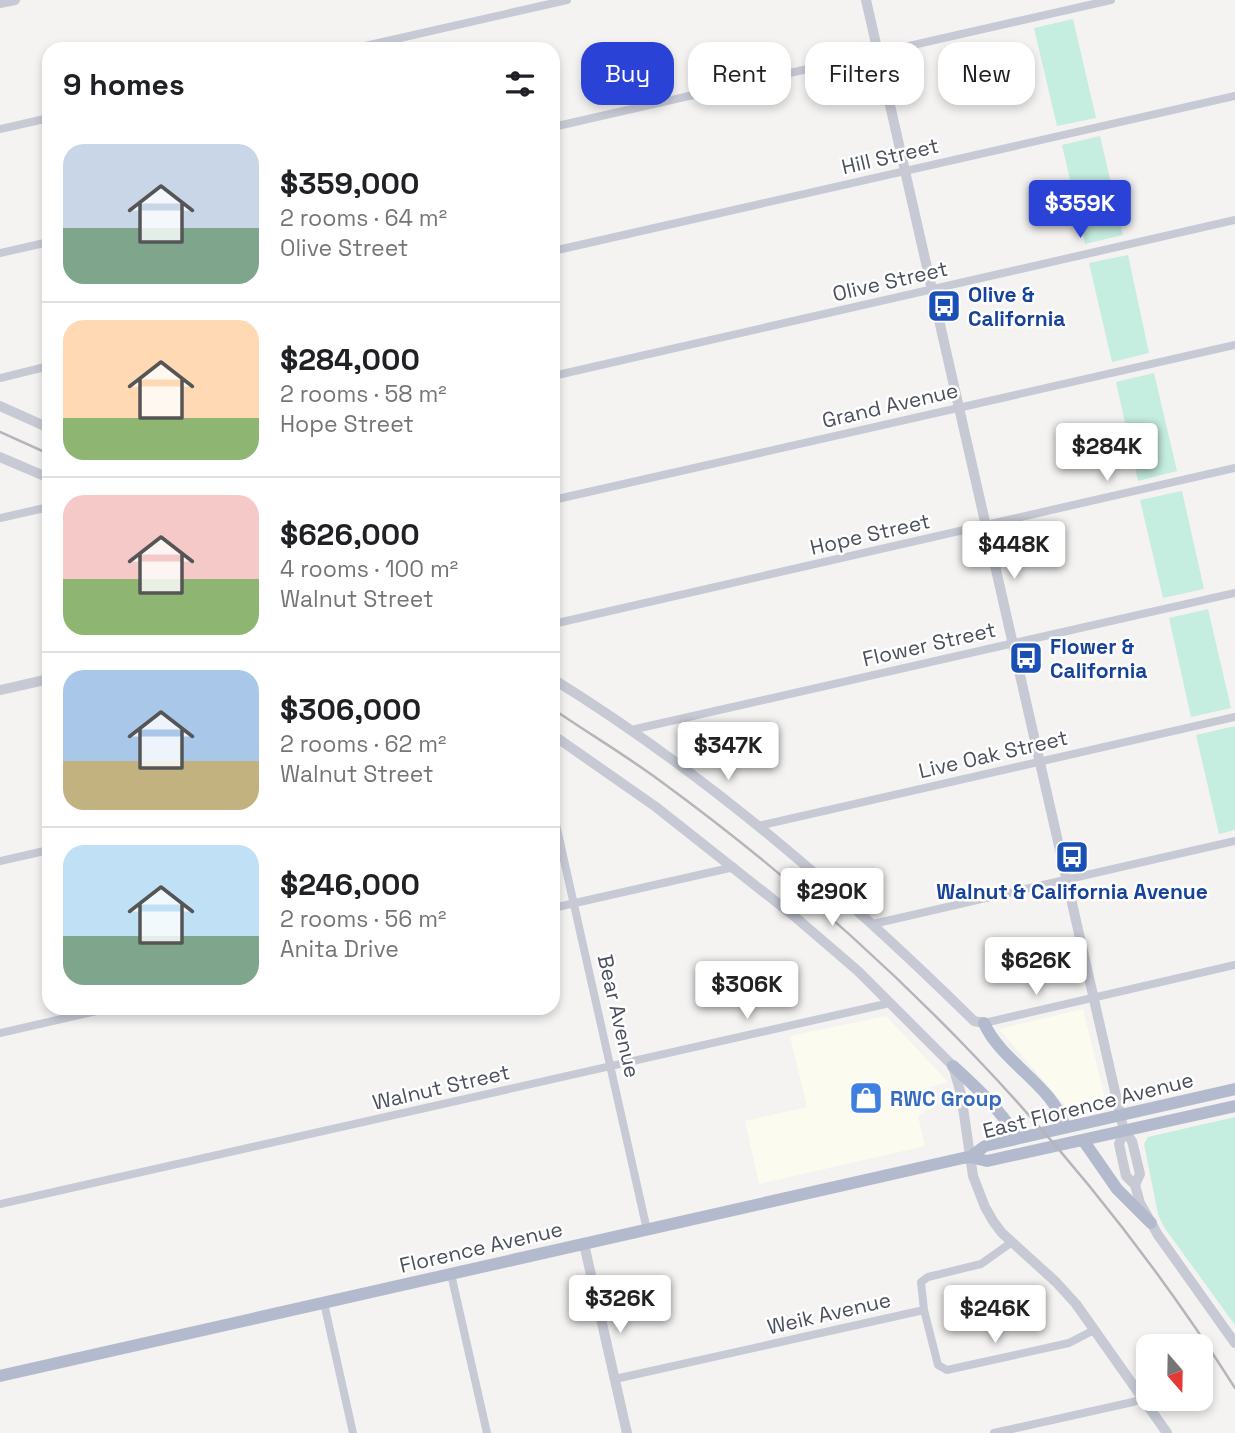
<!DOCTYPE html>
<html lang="en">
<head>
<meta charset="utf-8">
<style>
  :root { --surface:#fff; --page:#f6f6f6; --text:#202124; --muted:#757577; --line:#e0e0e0; --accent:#2a42d6 }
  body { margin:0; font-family:"Space Grotesk",sans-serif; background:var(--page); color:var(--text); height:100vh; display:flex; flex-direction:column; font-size:26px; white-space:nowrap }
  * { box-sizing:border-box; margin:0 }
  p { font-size:23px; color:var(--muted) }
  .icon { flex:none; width:38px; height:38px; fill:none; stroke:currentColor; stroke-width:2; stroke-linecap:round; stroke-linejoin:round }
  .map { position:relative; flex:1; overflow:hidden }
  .side { position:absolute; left:42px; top:42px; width:518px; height:973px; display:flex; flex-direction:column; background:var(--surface); border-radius:21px; box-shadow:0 4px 10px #0003 }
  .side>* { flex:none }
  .guide { position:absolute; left:581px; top:42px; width:548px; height:63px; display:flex; gap:14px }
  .needle { width:46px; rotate:160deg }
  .controls { position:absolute; left:1136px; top:1334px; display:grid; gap:14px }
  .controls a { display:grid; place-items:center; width:77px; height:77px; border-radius:14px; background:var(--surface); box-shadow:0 4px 10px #0003; font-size:35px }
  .price { position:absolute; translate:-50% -60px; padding:0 16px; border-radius:7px; background:#fff; color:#222; font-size:23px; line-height:46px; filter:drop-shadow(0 2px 4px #0008) }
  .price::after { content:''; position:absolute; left:50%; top:42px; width:21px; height:16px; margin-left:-10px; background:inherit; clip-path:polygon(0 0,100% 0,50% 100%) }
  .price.current { background:var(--accent); color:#fff }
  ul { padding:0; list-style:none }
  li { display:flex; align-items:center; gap:21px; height:175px; padding:0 21px }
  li+li { border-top:2px solid var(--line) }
  li span { display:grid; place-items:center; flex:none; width:196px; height:140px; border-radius:21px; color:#555 }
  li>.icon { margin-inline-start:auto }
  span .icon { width:84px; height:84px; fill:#fffc; stroke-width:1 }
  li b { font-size:30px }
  h2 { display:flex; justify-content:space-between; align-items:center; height:84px; padding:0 21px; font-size:30px }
  .tag { padding:0 24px; border-radius:21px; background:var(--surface); box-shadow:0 4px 10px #0003; font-size:24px; line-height:63px }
  .tag.current { background:var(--accent); color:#fff }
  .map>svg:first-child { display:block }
  .commercial { fill:#fbfbef }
  .green { fill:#c5ede0 }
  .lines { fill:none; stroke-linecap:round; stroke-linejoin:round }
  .minor { stroke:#c7cad5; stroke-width:8 }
  .tertiary { stroke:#c7cad5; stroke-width:10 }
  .primary { stroke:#b4bace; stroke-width:12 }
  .rail { stroke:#b5b5bb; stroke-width:2.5 }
  .labels { text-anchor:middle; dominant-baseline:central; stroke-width:5; stroke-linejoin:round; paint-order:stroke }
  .street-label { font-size:21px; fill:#4b4f5e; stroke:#fff }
  .transit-label { font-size:21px; font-weight:bold; fill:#164399; stroke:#fff; text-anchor:start }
  .shop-label { font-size:21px; font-weight:bold; fill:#366cbe; stroke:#fff; text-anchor:start }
</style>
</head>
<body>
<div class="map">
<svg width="1235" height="1433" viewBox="0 0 1235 1433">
  <rect width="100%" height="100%" fill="#f4f3f2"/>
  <path class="commercial" d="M1083,1009L1105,1098L1102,1104L1071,1112L999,1029Z
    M886,1016L948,1082L926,1088L931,1108L918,1116L925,1146L759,1184L745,1121L807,1107L790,1036Z"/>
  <path class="green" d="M1073,19L1096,118L1057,126L1034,28Z
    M1100,136L1123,235L1085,244L1062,145Z
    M1128,255L1149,353L1112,362L1089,263Z
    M1154,373L1177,471L1138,481L1116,382Z
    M1182,491L1204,589L1163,598L1140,500Z
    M1208,609L1231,708L1191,717L1169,618Z
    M1235,726V830L1219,834L1196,735Z
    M1235,1117V1325L1164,1227L1158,1214L1144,1144L1148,1137Z"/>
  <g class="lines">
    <path class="minor" d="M352,49L567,0
      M553,127L1111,0
      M0,129L49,118
      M553,251L1235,96
      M0,253L49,242
      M553,376L1235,220
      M0,378L49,366
      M553,500L1235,345
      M0,518L49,507
      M553,624L1235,468
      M631,730L1235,593
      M553,811L647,1230
      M758,826L1235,717
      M0,861L49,850
      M553,908L734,867
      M873,924L1235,841
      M984,1023L1235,965
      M0,1033L110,1008
      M0,1204L890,1003
      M451,1274L487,1433
      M324,1303L353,1433
      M924,1310L938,1365L947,1370L1069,1343L1094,1330
      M615,1379L924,1310L921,1282L928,1277L981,1264L1012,1242
      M994,1433L1133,1402L1144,1398"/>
    <path class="tertiary" d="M866,0L1124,1131L1132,1141L1140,1174L1135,1185
      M0,3L15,0
      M0,406L49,428
      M0,457L49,478
      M553,679C708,775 845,894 974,1021L984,1023
      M0,690L49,679
      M553,735L656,807L794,916L858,971L953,1066L961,1094L973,1176L985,1207L993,1221L1002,1233L1056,1282L1076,1304L1167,1433
      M1124,1131L1119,1144L1126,1176L1135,1185L1140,1203L1158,1235L1235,1343
      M584,1244L627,1433"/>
    <path class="primary" d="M984,1023C1001,1062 1054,1086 1065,1127
      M953,1066C976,1087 1002,1111 1017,1138
      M1083,1140L1117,1189L1151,1223
      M970,1157L987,1161L1235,1106
      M0,1376L963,1158L970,1157L985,1146L1235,1089"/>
    <path class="rail" d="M0,432L49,454
      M553,709C588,733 625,755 659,780C885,945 1085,1151 1235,1388"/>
  </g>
  <defs>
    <symbol id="bus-square" viewBox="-11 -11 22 22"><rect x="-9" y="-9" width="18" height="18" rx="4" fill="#1a4fb4" stroke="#fff"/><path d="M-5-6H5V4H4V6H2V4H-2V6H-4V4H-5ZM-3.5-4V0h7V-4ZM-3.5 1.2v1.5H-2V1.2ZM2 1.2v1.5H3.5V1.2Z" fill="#fff"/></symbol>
    <symbol id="shop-square" viewBox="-11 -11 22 22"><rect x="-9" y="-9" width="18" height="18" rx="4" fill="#3f7fe0" stroke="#fff"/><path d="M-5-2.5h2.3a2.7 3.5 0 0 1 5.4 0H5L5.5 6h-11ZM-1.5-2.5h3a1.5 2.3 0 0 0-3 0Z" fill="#fff"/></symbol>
  </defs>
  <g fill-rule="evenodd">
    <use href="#bus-square" x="925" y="287" width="38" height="38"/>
    <use href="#bus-square" x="1007" y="639" width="38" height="38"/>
    <use href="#bus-square" x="1053" y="838" width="38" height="38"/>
    <use href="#shop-square" x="847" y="1079" width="38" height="38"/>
  </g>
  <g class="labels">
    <g class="street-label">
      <text transform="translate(890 156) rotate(-13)">Hill Street</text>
      <text transform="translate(890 281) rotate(-13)">Olive Street</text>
      <text transform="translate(890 405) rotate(-13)">Grand Avenue</text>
      <text transform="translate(870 534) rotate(-13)">Hope Street</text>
      <text transform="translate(929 644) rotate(-13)">Flower Street</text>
      <text transform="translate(993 754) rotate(-13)">Live Oak Street</text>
      <text transform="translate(619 1016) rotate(77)">Bear Avenue</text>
      <text transform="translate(441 1087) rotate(-13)">Walnut Street</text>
      <text transform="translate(1088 1105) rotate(-14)">East Florence Avenue</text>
      <text transform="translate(481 1247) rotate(-13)">Florence Avenue</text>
      <text transform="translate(829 1313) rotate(-13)">Weik Avenue</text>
    </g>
    <g class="transit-label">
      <text x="968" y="294">Olive &amp;<tspan x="968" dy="24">California</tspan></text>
      <text x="1050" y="646">Flower &amp;<tspan x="1050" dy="24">California</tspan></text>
      <text x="1072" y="891" text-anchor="middle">Walnut &amp; California Avenue</text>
    </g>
    <g class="shop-label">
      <text x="890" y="1098">RWC Group</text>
    </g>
  </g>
</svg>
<div class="controls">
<a><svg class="needle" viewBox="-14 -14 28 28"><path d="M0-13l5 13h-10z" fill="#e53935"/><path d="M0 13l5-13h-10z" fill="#757577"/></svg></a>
</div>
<b class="price current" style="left:1080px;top:240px">$359K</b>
<b class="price" style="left:1107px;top:483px">$284K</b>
<b class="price" style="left:1014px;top:581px">$448K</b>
<b class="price" style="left:728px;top:782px">$347K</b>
<b class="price" style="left:832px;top:928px">$290K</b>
<b class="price" style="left:1036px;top:997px">$626K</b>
<b class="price" style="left:747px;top:1021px">$306K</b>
<b class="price" style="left:620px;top:1335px">$326K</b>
<b class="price" style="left:995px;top:1345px">$246K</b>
<div class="guide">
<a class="tag current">Buy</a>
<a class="tag">Rent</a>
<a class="tag">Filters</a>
<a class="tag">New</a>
</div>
<section class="side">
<h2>9 homes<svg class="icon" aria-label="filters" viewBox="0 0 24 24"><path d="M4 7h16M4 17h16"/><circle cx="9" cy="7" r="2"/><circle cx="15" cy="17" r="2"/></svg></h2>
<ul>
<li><span style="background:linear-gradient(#c9d6e8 60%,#7fa58c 0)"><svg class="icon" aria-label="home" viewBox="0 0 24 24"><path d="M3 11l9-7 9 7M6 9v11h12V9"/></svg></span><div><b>$359,000</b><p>2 rooms · 64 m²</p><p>Olive Street</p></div></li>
<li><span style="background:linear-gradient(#ffd9b3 70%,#8fb573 0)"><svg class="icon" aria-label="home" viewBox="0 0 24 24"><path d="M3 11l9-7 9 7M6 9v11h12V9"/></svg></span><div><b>$284,000</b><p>2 rooms · 58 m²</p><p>Hope Street</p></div></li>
<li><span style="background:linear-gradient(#f6c9c9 60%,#8fb573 0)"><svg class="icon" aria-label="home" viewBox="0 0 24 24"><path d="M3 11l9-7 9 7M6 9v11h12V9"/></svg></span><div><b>$626,000</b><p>4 rooms · 100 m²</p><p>Walnut Street</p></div></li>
<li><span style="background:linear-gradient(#a9c7e8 65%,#c2b280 0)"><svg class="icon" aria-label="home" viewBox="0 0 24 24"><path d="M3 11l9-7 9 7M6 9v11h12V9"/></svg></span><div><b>$306,000</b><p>2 rooms · 62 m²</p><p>Walnut Street</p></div></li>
<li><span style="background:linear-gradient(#bfe0f5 65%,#7fa58c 0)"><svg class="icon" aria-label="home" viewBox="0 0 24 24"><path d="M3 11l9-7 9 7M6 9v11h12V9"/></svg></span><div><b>$246,000</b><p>2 rooms · 56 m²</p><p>Anita Drive</p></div></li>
</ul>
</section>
</div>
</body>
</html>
